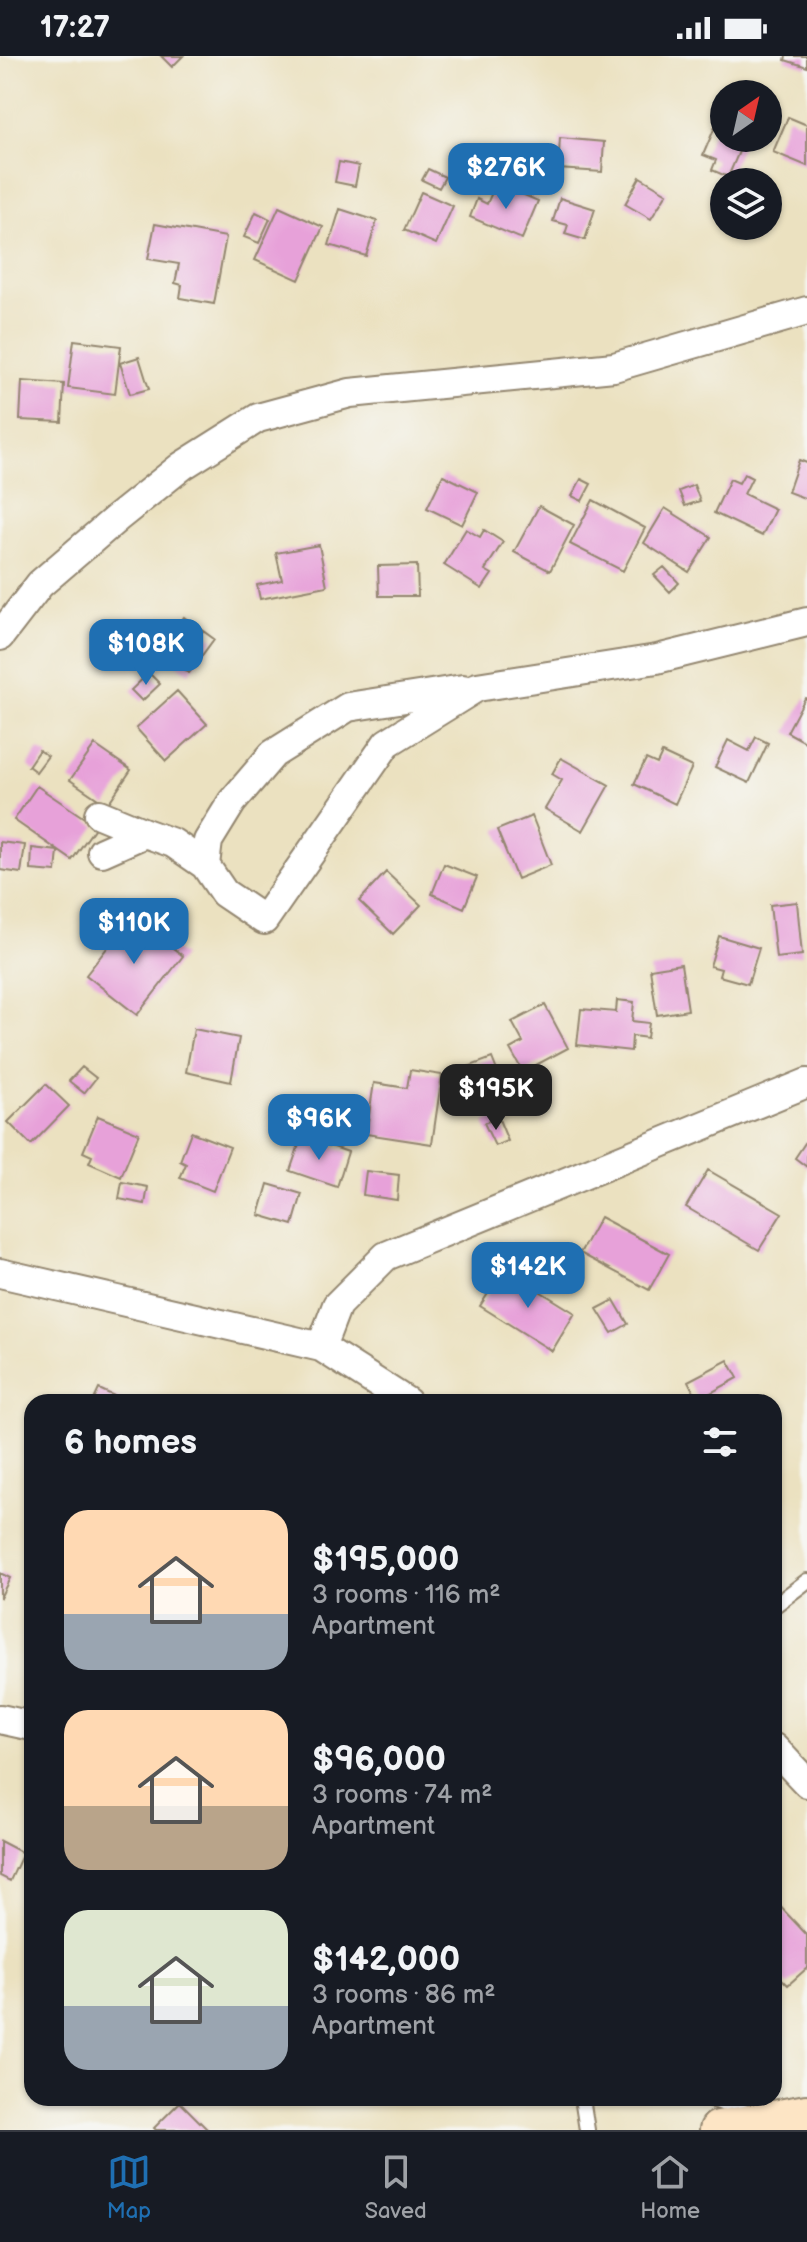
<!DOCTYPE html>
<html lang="en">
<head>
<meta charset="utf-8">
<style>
  :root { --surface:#171b24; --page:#20242c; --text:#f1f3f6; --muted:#9ea1a6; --line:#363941; --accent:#1f6fb2 }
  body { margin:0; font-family:"Balsamiq Sans",sans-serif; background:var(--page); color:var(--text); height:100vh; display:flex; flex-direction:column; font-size:30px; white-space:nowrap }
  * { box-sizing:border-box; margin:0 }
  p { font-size:26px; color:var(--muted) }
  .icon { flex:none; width:44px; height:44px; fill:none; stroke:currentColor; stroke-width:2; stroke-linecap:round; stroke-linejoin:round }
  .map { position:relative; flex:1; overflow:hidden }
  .drawer { position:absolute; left:24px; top:1338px; width:758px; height:712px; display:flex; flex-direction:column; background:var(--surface); border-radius:24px; box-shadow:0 2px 6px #0004 }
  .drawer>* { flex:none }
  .needle { width:52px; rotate:34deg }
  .buttons { position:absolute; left:710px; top:24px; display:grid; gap:16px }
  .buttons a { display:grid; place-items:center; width:72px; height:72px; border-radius:50%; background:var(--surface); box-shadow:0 2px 6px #0004; font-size:40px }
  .price { position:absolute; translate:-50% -68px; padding:0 18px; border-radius:16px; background:var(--accent); color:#fff; font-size:26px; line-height:52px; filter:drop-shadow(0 2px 4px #0008) }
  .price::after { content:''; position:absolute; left:50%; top:48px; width:24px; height:18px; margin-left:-12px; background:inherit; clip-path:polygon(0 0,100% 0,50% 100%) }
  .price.current { background:#222; color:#fff }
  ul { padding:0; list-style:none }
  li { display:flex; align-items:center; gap:24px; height:200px; padding:0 40px }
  li span { display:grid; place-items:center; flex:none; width:224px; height:160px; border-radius:24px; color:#555 }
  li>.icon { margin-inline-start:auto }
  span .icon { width:96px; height:96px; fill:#fffc; stroke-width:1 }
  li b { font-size:34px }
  h2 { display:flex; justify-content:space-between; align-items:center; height:96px; padding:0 40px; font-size:34px }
  .status { display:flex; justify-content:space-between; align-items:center; height:56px; padding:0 40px; background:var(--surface); direction:ltr }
  .status svg { height:22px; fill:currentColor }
  .tabs { display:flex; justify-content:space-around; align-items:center; height:112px; border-top:2px solid var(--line); background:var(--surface); font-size:22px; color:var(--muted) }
  .tabs a { display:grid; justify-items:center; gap:4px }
  .tabs .current { color:var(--accent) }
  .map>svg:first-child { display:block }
  .building { fill:#e7a1d9 }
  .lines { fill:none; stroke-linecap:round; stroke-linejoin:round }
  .lane-casing { stroke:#93866f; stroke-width:18 }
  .street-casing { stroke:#93866f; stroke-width:32 }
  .secondary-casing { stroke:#93866f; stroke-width:42 }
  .lane { stroke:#fff; stroke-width:14 }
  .street { stroke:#fff; stroke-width:28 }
  .secondary { stroke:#fde5c5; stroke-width:38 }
</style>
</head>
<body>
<div class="status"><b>17:27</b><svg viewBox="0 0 49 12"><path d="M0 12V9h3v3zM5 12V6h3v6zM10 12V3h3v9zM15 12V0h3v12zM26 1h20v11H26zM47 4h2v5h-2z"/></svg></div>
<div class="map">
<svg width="807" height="2074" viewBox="0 0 807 2074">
  <rect width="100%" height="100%" fill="#f6f6f2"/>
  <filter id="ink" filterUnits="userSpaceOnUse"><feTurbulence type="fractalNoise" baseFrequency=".0125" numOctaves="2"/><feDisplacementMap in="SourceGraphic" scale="16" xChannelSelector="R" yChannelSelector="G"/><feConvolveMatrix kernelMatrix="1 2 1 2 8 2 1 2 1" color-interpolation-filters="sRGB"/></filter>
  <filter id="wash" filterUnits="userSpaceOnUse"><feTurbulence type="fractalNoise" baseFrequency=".006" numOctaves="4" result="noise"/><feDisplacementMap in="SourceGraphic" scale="32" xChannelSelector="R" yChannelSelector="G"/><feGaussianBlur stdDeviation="1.8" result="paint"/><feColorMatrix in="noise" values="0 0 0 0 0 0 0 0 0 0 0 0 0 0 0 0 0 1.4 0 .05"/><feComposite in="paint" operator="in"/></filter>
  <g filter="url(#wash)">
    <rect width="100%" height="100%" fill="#ebe1c0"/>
    <g id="blocks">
      <path class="building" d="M161,0H183L172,11Z
        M786,0H807V11L785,4Z
        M788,61L807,69V110L773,96Z
        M715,71L724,76V82H738L744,84L728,121L712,114L716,104L703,99Z
        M560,82L604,86L602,116L558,113Z
        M339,106L359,110L355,130L335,126Z
        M428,113L445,121L439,132L422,124Z
        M640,121L667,137L651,163L625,148Z
        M496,127L538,145L522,183L470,161L477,143L487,148Z
        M421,136L453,150L436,188L404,174Z
        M560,142L595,153L585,184L565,178L568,169L553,165Z
        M279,151L323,171L299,224L255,204Z
        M340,153L377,165L366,200L329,189Z
        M256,156L270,163L259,187L244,181Z
        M155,168L226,181L214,248L180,242L182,229L175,227L179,208L148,203Z
        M74,284L121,290L115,338L68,332Z
        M139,301L149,333L130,338L120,307Z
        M22,325L64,328L62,366L20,364Z
        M799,404L807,407V443L788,436Z
        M744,418L752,422L744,438L775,453L762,480L714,457L730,423L739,427Z
        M443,419L478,436L462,469L427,452Z
        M581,423L591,428L582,445L572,440Z
        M694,429L700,445L685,450L679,435Z
        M593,444L645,472L623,515L570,488Z
        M539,450L574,469L550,515L514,496Z
        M665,452L711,481L689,516L644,487Z
        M466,473L480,481L484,474L503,486L485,514L492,518L482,533L444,509Z
        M319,489L327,530L260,543L257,529L282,524L276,497Z
        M417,509L418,540H379L378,510Z
        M664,511L679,527L670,536L654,519Z
        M184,561L214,583L189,617L159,596Z
        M149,617L160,628L142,645L131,634Z
        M177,635L207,668L166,705L136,672Z
        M805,642L807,643V687L787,676Z
        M756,681L768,687L749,727L715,711L728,684L749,695Z
        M95,689L131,714L107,749L70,724Z
        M39,694L48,700L36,716L28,710Z
        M662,697L692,711L675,748L634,728L646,703L657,708Z
        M561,702L609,729L583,775L545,753L562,724L552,718Z
        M37,730L96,770L72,804L14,764Z
        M532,760L551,809L517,823L497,774Z
        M0,786L25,789L21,817L0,814Z
        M32,792L58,795L56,816L31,814Z
        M444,808L477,821L464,852L432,838Z
        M386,816L421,849L393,878L359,845Z
        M797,846L802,899L776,902L770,849Z
        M132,860L183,900L137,959L86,919Z
        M719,880L759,892L748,928L719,920L721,913L710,910Z
        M681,908L688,954L657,959L650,913Z
        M617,944L634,946L632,965L649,967L647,982L632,980L631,995L577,989L581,953L616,956Z
        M545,949L568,992L523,1016L510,993L523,986L512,966Z
        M194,973L239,982L231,1026L186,1016Z
        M492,1002L507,1040L481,1051L465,1012Z
        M82,1011L96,1022L84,1037L69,1025Z
        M410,1014L442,1019L432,1088L366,1078L374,1027L407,1032Z
        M46,1028L69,1050L31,1089L8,1066Z
        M98,1060L139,1077L121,1121L89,1107L92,1100L83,1096Z
        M498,1061L508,1085L495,1090L484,1067Z
        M191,1076L230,1091L213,1135L180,1122L186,1108L180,1105Z
        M302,1080L348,1096L337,1131L290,1115Z
        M807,1084V1111L795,1102Z
        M708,1114L782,1157L759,1194L686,1151Z
        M366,1115L399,1119L397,1144L363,1139Z
        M122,1126L148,1131L145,1148L119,1143Z
        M268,1128L302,1138L293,1169L259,1159Z
        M600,1161L669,1198L649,1234L580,1197Z
        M504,1213L575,1257L552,1295L480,1250Z
        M614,1244L628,1268L612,1277L597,1253Z
        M728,1304L738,1322L698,1344L688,1325Z
        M99,1333L127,1346H93Z
        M0,1517L10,1522L0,1542Z
        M0,1785L23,1797L10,1825L0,1820Z
        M774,1844L807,1879V1912L788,1929L774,1915Z
        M180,2046L208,2074H156L154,2072Z"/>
    </g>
  </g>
  <g filter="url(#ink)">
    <use href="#blocks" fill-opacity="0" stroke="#93866f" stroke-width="2"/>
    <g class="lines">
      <defs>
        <path id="lane" d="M774,1550L807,1525
          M582,2042L587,2074
          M709,2042L750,2058"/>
        <path id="street" d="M0,580L40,528L117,462L182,410L258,362L350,337L614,311L807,255
          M99,758L145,777
          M102,796L145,777L173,787L205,809L224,837L264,864L387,687L477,631L657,603L807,566
          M205,809L208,785L232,746L273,698L348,651L463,633
          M0,1217L321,1291L407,1346
          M321,1291L337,1249L386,1200L807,1027
          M0,1663L32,1670
          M774,1692L807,1727"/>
        <path id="secondary" d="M719,2074L807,2058"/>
      </defs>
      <use href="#lane" class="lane-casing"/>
      <use href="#street" class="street-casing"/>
      <use href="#secondary" class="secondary-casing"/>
      <use href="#lane" class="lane"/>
      <use href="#street" class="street"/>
      <use href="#secondary" class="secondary"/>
    </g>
  </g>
</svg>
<div class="buttons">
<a><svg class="needle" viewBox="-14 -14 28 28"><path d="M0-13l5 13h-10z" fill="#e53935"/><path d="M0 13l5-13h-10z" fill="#9ea1a6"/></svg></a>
<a><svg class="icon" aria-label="layers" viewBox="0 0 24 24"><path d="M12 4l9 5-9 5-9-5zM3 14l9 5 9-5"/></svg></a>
</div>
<b class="price" style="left:506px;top:155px">$276K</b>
<b class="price" style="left:146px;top:631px">$108K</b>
<b class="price" style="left:134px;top:910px">$110K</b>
<b class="price current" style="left:496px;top:1076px">$195K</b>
<b class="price" style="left:319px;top:1106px">$96K</b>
<b class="price" style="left:528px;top:1254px">$142K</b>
<section class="drawer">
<h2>6 homes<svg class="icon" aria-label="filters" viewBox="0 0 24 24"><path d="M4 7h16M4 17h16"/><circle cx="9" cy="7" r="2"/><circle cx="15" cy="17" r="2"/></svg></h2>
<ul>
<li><span style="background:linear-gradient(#ffd9b3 65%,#9aa5b1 0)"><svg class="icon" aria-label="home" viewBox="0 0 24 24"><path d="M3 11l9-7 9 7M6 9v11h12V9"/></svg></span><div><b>$195,000</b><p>3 rooms · 116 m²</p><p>Apartment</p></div></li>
<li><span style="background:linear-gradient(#ffd9b3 60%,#b9a48a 0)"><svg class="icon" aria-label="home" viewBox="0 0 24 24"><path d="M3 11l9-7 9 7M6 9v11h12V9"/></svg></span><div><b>$96,000</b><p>3 rooms · 74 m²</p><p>Apartment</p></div></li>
<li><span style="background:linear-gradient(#dfe7d0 60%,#9aa5b1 0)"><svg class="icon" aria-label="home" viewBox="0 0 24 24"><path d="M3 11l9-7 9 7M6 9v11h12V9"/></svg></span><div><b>$142,000</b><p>3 rooms · 86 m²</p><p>Apartment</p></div></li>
</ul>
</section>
</div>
<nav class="tabs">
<a class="current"><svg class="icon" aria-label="map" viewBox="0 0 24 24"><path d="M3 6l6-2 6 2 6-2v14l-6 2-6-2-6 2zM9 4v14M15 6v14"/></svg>Map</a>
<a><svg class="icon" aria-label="saved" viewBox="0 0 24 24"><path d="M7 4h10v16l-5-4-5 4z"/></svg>Saved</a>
<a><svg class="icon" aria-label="home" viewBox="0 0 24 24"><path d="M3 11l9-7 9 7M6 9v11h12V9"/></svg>Home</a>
</nav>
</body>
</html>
